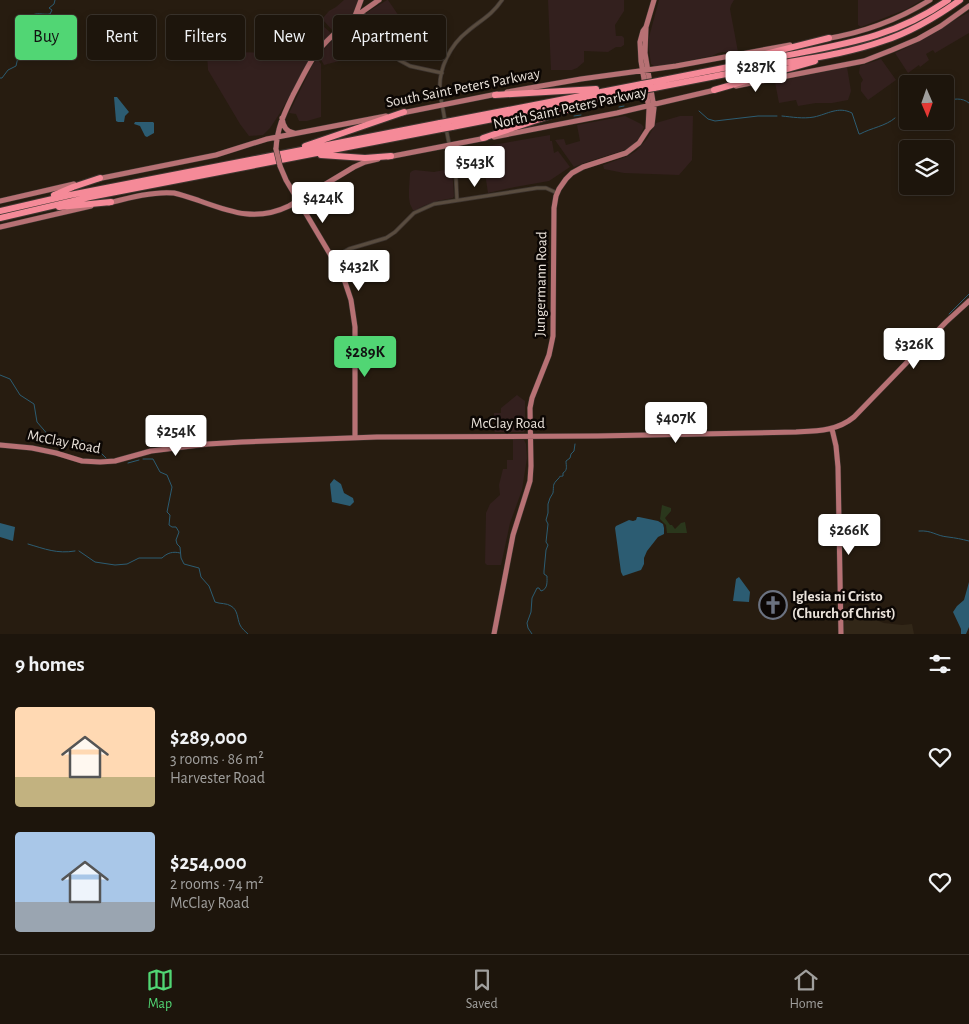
<!DOCTYPE html>
<html lang="en">
<head>
<meta charset="utf-8">
<style>
  :root { --surface:#1d150c; --page:#2a221a; --text:#f1f3f6; --muted:#a09f9d; --line:#3b342d; --accent:#51d674 }
  body { margin:0; font-family:"Alegreya Sans",sans-serif; background:var(--page); color:var(--text); height:100vh; display:flex; flex-direction:column; font-size:19px; white-space:nowrap }
  * { box-sizing:border-box; margin:0 }
  p { font-size:16px; color:var(--muted) }
  .icon { flex:none; width:28px; height:28px; fill:none; stroke:currentColor; stroke-width:2; stroke-linecap:round; stroke-linejoin:round }
  .map { position:relative; height:634px; overflow:hidden }
  .side { display:flex; flex-direction:column; background:var(--surface); flex:1 }
  .side>* { flex:none }
  .banner { position:absolute; left:15px; top:15px; width:500px; height:45px; display:flex; gap:10px }
  .needle { width:32px; rotate:178deg }
  .buttons { position:absolute; left:899px; top:75px; display:grid; gap:10px }
  .buttons a { display:grid; place-items:center; width:55px; height:55px; border-radius:5px; background:var(--surface); box-shadow:0 2px 8px #0003,0 0 0 1px var(--line); font-size:25px }
  .price { position:absolute; translate:-50% -42px; padding:0 11px; border-radius:5px; background:#fff; color:#222; font-size:16px; line-height:32px; filter:drop-shadow(0 1px 2px #0008) }
  .price::after { content:''; position:absolute; left:50%; top:30px; width:15px; height:11px; margin-left:-8px; background:inherit; clip-path:polygon(0 0,100% 0,50% 100%) }
  .price.on { background:var(--accent); color:#111 }
  ul { padding:0; list-style:none }
  li { display:flex; align-items:center; gap:15px; height:125px; padding:0 15px }
  li span { display:grid; place-items:center; flex:none; width:140px; height:100px; border-radius:5px; color:#555 }
  li>.icon { margin-inline-start:auto }
  span .icon { width:60px; height:60px; fill:#fffc; stroke-width:1 }
  li b { font-size:21px }
  h2 { display:flex; justify-content:space-between; align-items:center; height:60px; padding:0 15px; font-size:21px }
  .chip { padding:0 18px; border-radius:5px; background:var(--surface); box-shadow:0 2px 8px #0003,0 0 0 1px var(--line); font-size:18px; line-height:45px }
  .chip.on { background:var(--accent); color:#111 }
  .menu { display:flex; justify-content:space-around; align-items:center; height:70px; border-top:1px solid var(--line); background:var(--surface); font-size:14px; color:var(--muted) }
  .menu a { display:grid; justify-items:center; gap:2px }
  .menu .on { color:var(--accent) }
  .map>svg:first-child { display:block }
  .commercial { fill:#33201e }
  .education { fill:#322718 }
  .green { fill:#2a371c }
  .water { fill:#2c5c72 }
  .lines { fill:none; stroke-linecap:round; stroke-linejoin:round }
  .stream { stroke:#2c5c72; stroke-width:1 }
  .minor-casing { stroke:#3f3631; stroke-width:4.5 }
  .major-casing { stroke:#3f3631; stroke-width:6 }
  .highway-casing { stroke:#3f3631; stroke-width:8 }
  .minor { stroke:#594c3f; stroke-width:3 }
  .major { stroke:#b77174; stroke-width:5 }
  .highway { stroke:#f58a98; stroke-width:6 }
  .major-bridge-casing { stroke:#3f3631; stroke-width:6; stroke-linecap:butt }
  .highway-bridge-casing { stroke:#3f3631; stroke-width:8; stroke-linecap:butt }
  .major-bridge { stroke:#b77174; stroke-width:5 }
  .highway-bridge { stroke:#f58a98; stroke-width:6 }
  .labels { text-anchor:middle; dominant-baseline:central; stroke-width:5; stroke-linejoin:round; paint-order:stroke }
  .street-label { font-size:15px; fill:#eae2da; stroke:#0c0704 }
  .poi-label { font-size:15px; font-weight:bold; fill:#eae2da; stroke:#0c0704; text-anchor:start }
</style>
</head>
<body>
<div class="map">
<svg width="969" height="634" viewBox="0 0 969 634">
  <rect width="100%" height="100%" fill="#271c10"/>
  <path class="commercial" d="M344,0H359L356,13L333,31L322,19L329,11L336,7Z
    M387,0H388L403,22L382,36L366,13Z
    M548,0H624V11L615,25L616,36H622L624,38V45L621,47H616L608,52L584,51V62L577,68L572,70H551Z
    M659,0H734L731,5L730,9L738,52H723L718,53L712,56L655,67L651,64L649,50V37Z
    M858,0H922L907,9L861,27L858,25Z
    M969,12V33L935,53L933,50L926,54L929,60L920,67L919,65L908,73L895,53L912,45Z
    M316,20L331,33L316,49H298V43Z
    M339,33L348,44L337,52L339,61L324,65L319,56L327,46Z
    M231,52L297,53L313,54L280,113L270,128L263,135L249,136L240,124L208,70L207,53Z
    M881,59L896,80L868,100L861,91V83L863,80L859,73L860,66Z
    M316,61H319L321,64V117L307,121H299L296,114L289,113L313,64Z
    M847,67L851,91L848,100L832,103H816L798,106L796,100L779,103L775,82Z
    M625,116L641,124L644,127L639,138L630,147L622,151L584,163L574,167L555,140L564,139L566,145L580,141L577,125Z
    M680,116H693L692,160L679,175L624,173L604,169L603,165L628,156L636,151L647,139L656,123Z
    M550,135V141H552L554,153L558,151L570,167L549,181L515,187L488,193L481,147Z
    M478,146L482,174L463,176L459,155L461,153L460,148Z
    M449,169L451,170L453,181L454,196L453,198L437,201L423,206L416,210H413L410,204L409,198V189L410,173L412,171L415,170L434,172Z
    M517,395L525,401V430L524,432H495L494,430V413H501V408Z
    M513,439L524,440L526,444L527,458L522,490L510,523L501,565H487L485,563L486,513L490,504L500,495L499,485L503,469H507V460H513Z"/>
  <path class="education" d="M842,612L871,618L884,623L902,625L912,624L914,634H843Z"/>
  <path class="green" d="M662,505L671,508V511L665,518L670,525H672L675,529L681,523L685,522L687,533H667L666,525L660,519Z"/>
  <path class="water" d="M114,97H117L129,112L125,116L124,122H118L116,121Z
    M135,122H153L154,123V133L147,137L145,136L140,126L134,124Z
    M334,479L341,484L344,493L353,498L354,502L350,506L332,502L330,484Z
    M637,517H639L658,521L663,524L664,528V534L658,537L647,551L644,558V564L641,570L623,576L621,572L615,528L616,526L629,520L633,521L636,520Z
    M0,523L15,527L13,541L0,537Z
    M739,577L750,592L749,602L733,601L736,579Z
    M969,582V627L966,634H961V629L953,612L957,606L964,600Z"/>
  <g class="lines">
    <path class="stream" d="M29,31L36,22L32,19L31,16C36,12 43,15 50,14L52,10L49,8L54,4L55,0
      M0,78H2L8,70L16,66L19,53L26,37
      M945,101C953,99 962,97 969,103
      M619,107L624,106
      M699,111L708,119L715,121L758,116H777
      M899,113L908,108
      M574,116L581,115
      M782,116C792,117 803,119 814,117C828,114 838,106 852,113L859,134H860C871,128 886,126 895,118
      M949,314L969,294
      M0,375L10,379L20,395L34,404L37,422L50,437L59,439L83,441L98,450L106,458
      M143,459H153L160,472L167,475L172,487L167,512L170,515L169,525L172,527H176L179,532L176,540L177,544L180,547L181,558L184,564L199,568L201,577L209,586L215,602C220,604 227,603 231,606C238,610 237,618 240,625C242,629 245,631 248,634
      M128,463L139,460
      M919,531C932,530 936,536 948,537C956,538 961,539 969,541
      M28,544C45,549 57,554 75,551
      M79,551L95,562L115,565L127,564L139,558H162C167,553 173,551 180,553
      M532,634L528,628L527,623L531,612L532,598L537,588H539L541,591C548,589 547,582 547,576L544,574V571L546,550L548,545L546,542L548,524L546,520L548,513V504L550,498L553,493C554,485 552,485 558,479C562,475 557,477 563,476V473C568,470 566,466 566,461L570,458L571,454L574,451L575,444"/>
    <defs>
      <path id="minor" d="M362,12L391,52L399,60L410,66L442,73
        M445,122C444,112 441,102 440,92C438,69 450,45 468,31C481,20 492,15 502,0
        M446,128L456,179L457,200
        M333,258L349,249L386,238L395,232L414,213L434,204L537,188H546L557,193"/>
      <path id="major" d="M355,16L361,0
        M825,39C862,33 898,20 930,0
        M736,86L864,61L892,50L918,39L941,26L969,6
        M507,92L581,79L676,66L790,45
        M402,113L497,94
        M282,118C283,126 286,132 294,133
        M648,129L649,109L641,61L640,42L643,31L646,27L654,0
        M494,137L617,113L715,90
        M276,149C277,128 284,114 293,95C300,82 307,67 315,55C332,32 356,16 379,0
        M388,157L486,138
        M280,166L286,180L340,271L345,282L351,300L355,327V438
        M97,179L216,155L267,139L386,116
        M0,201L74,184
        M109,203C128,198 154,191 174,193C183,195 191,198 200,201C231,212 256,222 289,206L354,167L365,162L378,159
        M0,227L91,206
        M832,429L836,446L838,467L841,634
        M0,445L32,448L56,453L82,461L100,462L115,461L151,451L208,444L242,442L377,437L597,436L796,432C817,431 837,431 854,417L946,322L969,301
        M494,634L513,535L530,481L531,466L530,408L532,398L549,355L553,336L554,208L556,196L559,189L566,179L572,173L583,167L626,153L639,143L648,129L652,125L654,108L645,53L646,27"/>
      <path id="highway" d="M733,62L829,38
        M653,82C697,73 740,65 784,56C845,44 895,37 948,0
        M654,88C695,80 737,72 778,64C813,58 849,53 883,41C911,32 936,17 960,0
        M714,90L815,61
        M495,95L596,89
        M451,121L642,84
        M452,127L643,90
        M483,138L579,106
        M305,146L404,112
        M321,155L365,158L391,156
        M54,195L73,187L100,178
        M59,207L111,202
        M0,211L70,195L440,123
        M0,218L90,197L441,129"/>
    </defs>
    <use href="#minor" class="minor-casing"/>
    <use href="#major" class="major-casing"/>
    <use href="#highway" class="highway-casing"/>
    <use href="#minor" class="minor"/>
    <use href="#major" class="major"/>
    <use href="#highway" class="highway"/>
    <defs>
      <path id="major-bridge" d="M276,149L280,166"/>
      <path id="highway-bridge" d="M642,84L653,82
        M643,90L654,88
        M440,123L451,121
        M441,129L452,127"/>
    </defs>
    <use href="#major-bridge" class="major-bridge-casing"/>
    <use href="#highway-bridge" class="highway-bridge-casing"/>
    <use href="#major-bridge" class="major-bridge"/>
    <use href="#highway-bridge" class="highway-bridge"/>
  </g>
  <defs>
    <symbol id="church-ring" viewBox="-11 -11 22 22"><circle r="9.5" fill="#0c0704" stroke="#6b7280" stroke-width="1.5"/><path d="M-1.2-6h2.4v3.5h3.3v2.4h-3.3V6h-2.4V-.1h-3.3v-2.4h3.3Z" fill="#6b7280"/></symbol>
  </defs>
  <g fill-rule="evenodd">
    <use href="#church-ring" x="757" y="589" width="32" height="32"/>
  </g>
  <g class="labels">
    <g class="street-label">
      <text transform="translate(463 88) rotate(-11)">South Saint Peters Parkway</text>
      <text transform="translate(570 108) rotate(-12)">North Saint Peters Parkway</text>
      <text transform="translate(541 284) rotate(-89)">Jungermann Road</text>
      <text x="508" y="423">McClay Road</text>
      <text transform="translate(64 442) rotate(11)">McClay Road</text>
    </g>
    <g class="poi-label">
      <text x="792" y="596">Iglesia ni Cristo<tspan x="792" dy="17">(Church of Christ)</tspan></text>
    </g>
  </g>
</svg>
<div class="buttons">
<a><svg class="needle" viewBox="-14 -14 28 28"><path d="M0-13l5 13h-10z" fill="#e53935"/><path d="M0 13l5-13h-10z" fill="#a09f9d"/></svg></a>
<a><svg class="icon" aria-label="layers" viewBox="0 0 24 24"><path d="M12 4l9 5-9 5-9-5zM3 14l9 5 9-5"/></svg></a>
</div>
<b class="price" style="left:756px;top:93px">$287K</b>
<b class="price" style="left:475px;top:188px">$543K</b>
<b class="price" style="left:323px;top:224px">$424K</b>
<b class="price" style="left:359px;top:292px">$432K</b>
<b class="price" style="left:914px;top:370px">$326K</b>
<b class="price on" style="left:365px;top:378px">$289K</b>
<b class="price" style="left:676px;top:444px">$407K</b>
<b class="price" style="left:176px;top:457px">$254K</b>
<b class="price" style="left:849px;top:556px">$266K</b>
<div class="banner">
<a class="chip on">Buy</a>
<a class="chip">Rent</a>
<a class="chip">Filters</a>
<a class="chip">New</a>
<a class="chip">Apartment</a>
</div>
</div>
<section class="side">
<h2>9 homes<svg class="icon" aria-label="filters" viewBox="0 0 24 24"><path d="M4 7h16M4 17h16"/><circle cx="9" cy="7" r="2"/><circle cx="15" cy="17" r="2"/></svg></h2>
<ul>
<li><span style="background:linear-gradient(#ffd9b3 70%,#c2b280 0)"><svg class="icon" aria-label="home" viewBox="0 0 24 24"><path d="M3 11l9-7 9 7M6 9v11h12V9"/></svg></span><div><b>$289,000</b><p>3 rooms · 86 m²</p><p>Harvester Road</p></div><svg class="icon" aria-label="heart" viewBox="0 0 24 24"><path d="M12 20l-8-8c-3-5 5-10 8-4 3-6 11-1 8 4z"/></svg></li>
<li><span style="background:linear-gradient(#a9c7e8 70%,#9aa5b1 0)"><svg class="icon" aria-label="home" viewBox="0 0 24 24"><path d="M3 11l9-7 9 7M6 9v11h12V9"/></svg></span><div><b>$254,000</b><p>2 rooms · 74 m²</p><p>McClay Road</p></div><svg class="icon" aria-label="heart" viewBox="0 0 24 24"><path d="M12 20l-8-8c-3-5 5-10 8-4 3-6 11-1 8 4z"/></svg></li>
</ul>
</section>
<nav class="menu">
<a class="on"><svg class="icon" aria-label="map" viewBox="0 0 24 24"><path d="M3 6l6-2 6 2 6-2v14l-6 2-6-2-6 2zM9 4v14M15 6v14"/></svg>Map</a>
<a><svg class="icon" aria-label="saved" viewBox="0 0 24 24"><path d="M7 4h10v16l-5-4-5 4z"/></svg>Saved</a>
<a><svg class="icon" aria-label="home" viewBox="0 0 24 24"><path d="M3 11l9-7 9 7M6 9v11h12V9"/></svg>Home</a>
</nav>
</body>
</html>
